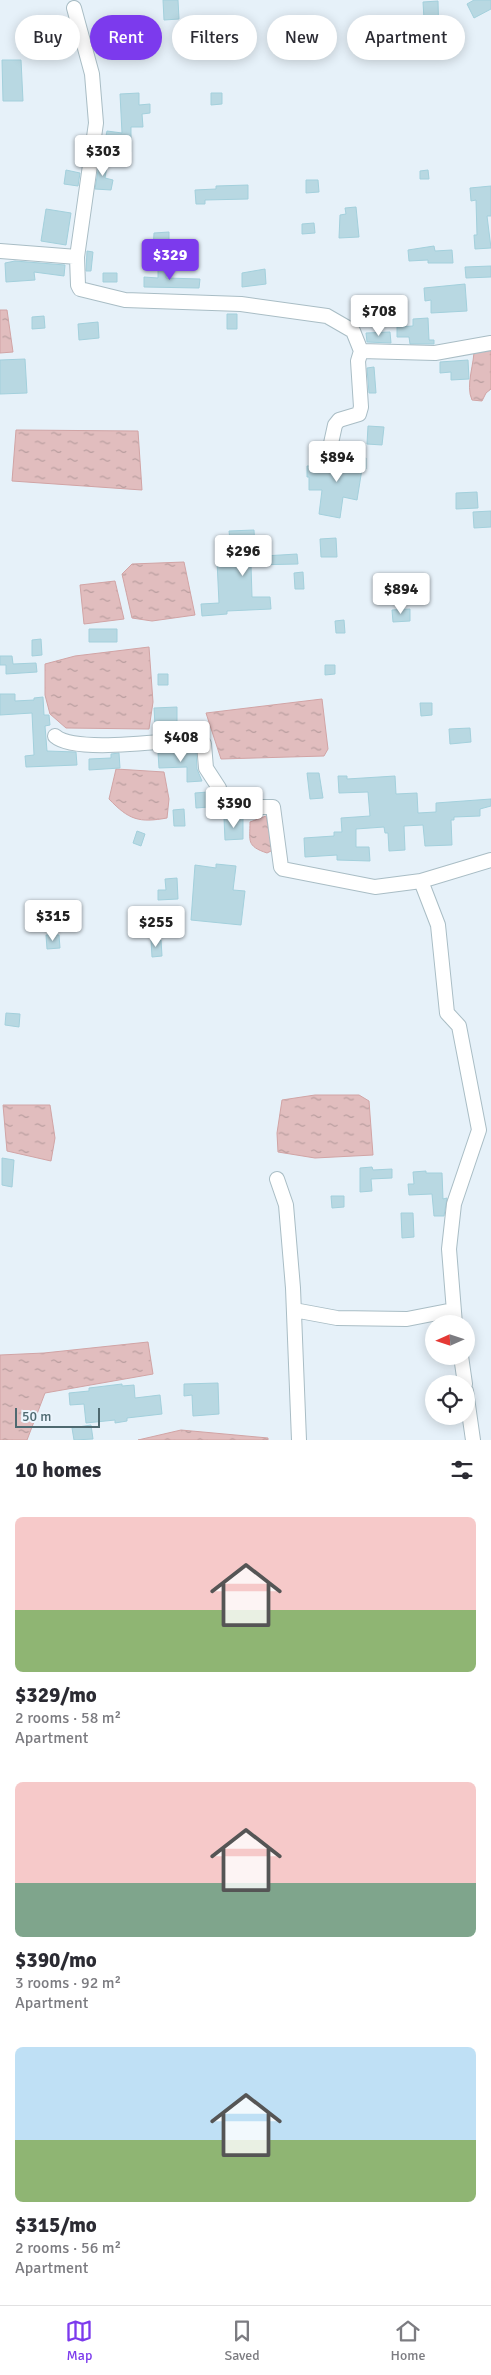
<!DOCTYPE html>
<html lang="en">
<head>
<meta charset="utf-8">
<style>
  :root { --surface:#fff; --page:#f7f7f7; --text:#2b2b33; --muted:#7c7c81; --line:#e1e1e2; --accent:#7c3aed }
  body { margin:0; font-family:Signika,sans-serif; background:var(--page); color:var(--text); height:100vh; display:flex; flex-direction:column; font-size:19px; white-space:nowrap }
  * { box-sizing:border-box; margin:0 }
  p { font-size:16px; color:var(--muted) }
  .icon { flex:none; width:28px; height:28px; fill:none; stroke:currentColor; stroke-width:2; stroke-linecap:round; stroke-linejoin:round }
  .map { position:relative; height:1440px; overflow:hidden }
  .details { display:flex; flex-direction:column; background:var(--surface); flex:1 }
  .details>* { flex:none }
  .top-card { position:absolute; left:15px; top:15px; width:461px; height:45px; display:flex; gap:10px }
  .needle { width:32px; rotate:267deg }
  .controls { position:absolute; left:425px; top:1315px; display:grid; gap:10px }
  .controls a { display:grid; place-items:center; width:50px; height:50px; border-radius:50%; background:var(--surface); box-shadow:0 2px 12px #0003; font-size:25px }
  .scale { position:absolute; left:15px; bottom:12px; width:85px; box-sizing:border-box; padding-left:5px; border:2px solid #4e6970; border-top:0; font-size:14px; line-height:18px; white-space:nowrap; color:#4e6970; -webkit-text-stroke:4px #ecf5fd; paint-order:stroke }
  .price { position:absolute; translate:-50% -42px; padding:0 11px; border-radius:5px; background:#fff; color:#222; font-size:16px; line-height:32px; filter:drop-shadow(0 1px 2px #0008) }
  .price::after { content:''; position:absolute; left:50%; top:30px; width:15px; height:11px; margin-left:-8px; background:inherit; clip-path:polygon(0 0,100% 0,50% 100%) }
  .price.active { background:var(--accent); color:#fff }
  ul { padding:0; list-style:none }
  li { display:grid; align-content:center; gap:10px; height:265px; padding:0 15px }
  li span { display:grid; place-items:center; height:155px; border-radius:8px; color:#555 }
  li>.icon { margin-inline-start:auto }
  span .icon { width:90px; height:90px; fill:#fffc; stroke-width:1 }
  li b { font-size:21px }
  h2 { display:flex; justify-content:space-between; align-items:center; height:60px; padding:0 15px; font-size:21px }
  .chip { padding:0 18px; border-radius:22px; background:var(--surface); box-shadow:0 2px 12px #0003; font-size:18px; line-height:45px }
  .chip.active { background:var(--accent); color:#fff }
  .tab-bar { display:flex; justify-content:space-around; align-items:center; height:70px; border-top:1px solid var(--line); background:var(--surface); font-size:14px; color:var(--muted) }
  .tab-bar a { display:grid; justify-items:center; gap:2px }
  .tab-bar .active { color:var(--accent) }
  .map>svg:first-child { display:block }
  .water { fill:url(#water-ripples); stroke:#d1a4a5 }
  .building { fill:#b8d8e2; stroke:#a3d0dc }
  .lines { fill:none; stroke-linecap:round; stroke-linejoin:round }
  .minor-casing { stroke:#a9bdc5; stroke-width:16 }
  .minor { stroke:#fff; stroke-width:14 }
</style>
</head>
<body>
<div class="map">
<svg width="491" height="1440" viewBox="0 0 491 1440">
  <defs>
    <pattern id="water-ripples" width="26" height="14" patternUnits="userSpaceOnUse" patternTransform="scale(1.25)"><rect width="26" height="14" fill="#e1bdbe"/><path d="M2 4q2-2 4 0t4 0M15 11q2-2 4 0t4 0" fill="none" stroke="#b99e9f"/></pattern>
  </defs>
  <rect width="100%" height="100%" fill="#e6f1f9"/>
  <path class="water" d="M0,310H7L13,352L0,353Z
    M491,346V389L486,393L482,401L472,400C465,385 475,363 474,347Z
    M16,430L138,431L142,490L12,481Z
    M184,562L195,615L152,621L132,618L122,574L132,564Z
    M115,581L124,619L84,624L80,585Z
    M149,647L153,702L149,729L66,728L50,714L45,695V664L75,656Z
    M322,699L328,749L324,756L221,759L206,713Z
    M116,769L164,772L169,799L167,818C139,823 129,820 109,799Z
    M266,816L273,850L267,853C246,846 250,841 250,822Z
    M315,1095H359L369,1101L373,1155L315,1158L278,1152L277,1133L282,1100Z
    M3,1105H50L55,1138L51,1161L7,1151Z
    M148,1342L153,1374L45,1393L27,1440H0V1355L44,1353Z
    M181,1430L268,1438V1440H138Z"/>
  <path class="building" d="M163,0H178L179,19L164,20Z
    M474,0H491V9L474,18L467,4Z
    M438,1L439,41H416V31H408V20L424,19L423,2Z
    M2,60H21L23,101H3Z
    M139,93V105L150,104V113L142,114L143,127H131V152L124,151L123,162L101,159L107,131L122,133L120,94Z
    M211,93H222V104L211,105Z
    M100,159L108,160L105,178L113,180L111,190L95,189Z
    M66,170L80,173L78,186L64,184Z
    M428,170L429,179H420V171Z
    M306,180H318L319,192L306,193Z
    M248,185V199L205,200V204H196L195,190L216,189V186Z
    M491,186V216H487L491,248L475,249L474,235H477L476,200L471,201L470,188Z
    M356,207L359,237L339,238L340,215L346,214L345,208Z
    M46,209L71,213L66,245L41,241Z
    M314,223L315,233L302,234V224Z
    M169,232V251H153L154,233Z
    M434,246L435,251L452,250L453,263H428V260L409,261L408,250Z
    M87,251L93,252L91,271H86Z
    M15,261L65,265L64,276L34,272L35,280L6,282L5,263Z
    M491,266V277L466,278L465,267Z
    M158,267H167L166,278L200,279L199,288L144,287V277L158,278Z
    M265,269L266,284L242,287V273Z
    M103,273H117V282H103Z
    M465,284L467,311L431,313V300L425,301L424,288Z
    M227,314H237V329H227Z
    M44,316L45,328L32,329V317Z
    M428,318L429,340H434V344H410L409,337H397V327L413,326V319Z
    M98,322L99,338L79,340L78,324Z
    M390,332L391,343L367,342L366,333Z
    M25,359L27,393L0,394V360Z
    M468,360L469,379L451,380V372L440,373V362Z
    M374,367L376,393H369L367,368Z
    M368,426L384,427L382,445L367,444Z
    M337,458H366V469H362L357,500L343,497L340,518L319,514L322,490H309V477H307V466H333Z
    M477,492L478,508L456,509V493Z
    M491,511V527L474,528L473,512Z
    M254,530L255,549H264V556L297,554L298,564L251,565L252,597H270L271,609L227,611V614L202,616L201,604L219,603L217,561L241,559L240,540H230L229,531Z
    M336,538L337,557H321L320,539Z
    M303,572L304,589H295L294,573Z
    M410,609V621L393,622L392,610Z
    M344,620L345,633H336L335,621Z
    M89,629H117V642H89Z
    M41,639L42,655L32,656V640Z
    M0,656H12L13,664L36,663L37,672L6,674V665H0Z
    M325,665H335V674L325,675Z
    M158,674H168V685H158Z
    M0,694H15V701L34,700V698L43,697L44,715H49L50,725L45,726L47,751L76,752L77,765L26,767L25,756L34,755L32,713L0,715Z
    M420,703H432V715L421,716Z
    M177,707V724L155,725L154,708Z
    M470,728L471,742L450,744L449,729Z
    M196,750L197,769L202,781L187,782V767L159,768L158,753Z
    M119,753L120,768L89,770V759L111,758V754Z
    M307,773H319L323,798L310,799Z
    M338,776H347V779L395,776L396,794L417,793L418,813L436,812V803L491,799V806L480,809V816L454,817V820H451L452,845L425,846L423,825L404,826L405,850L389,851L388,833H385L384,827L356,829V847H369L370,861L337,860V855L305,857L304,838L334,836V832H342L341,818L370,816L368,792L339,793Z
    M208,792L209,807L196,808L195,793Z
    M184,809L185,826H174L173,810Z
    M224,818H243V839L225,840Z
    M137,831L145,834L141,846L133,843Z
    M216,864L236,866L233,890L245,891L241,925L191,920L195,865L216,868Z
    M177,878L178,899L158,900V890H166L165,879Z
    M46,935H59L60,948L47,949Z
    M151,940H161L162,956L152,957Z
    M6,1013L20,1014L19,1027L5,1025Z
    M2,1158L14,1160L12,1187L2,1185Z
    M372,1167L373,1170L392,1169V1178L371,1179L372,1191L360,1192V1168Z
    M426,1171V1173H442L443,1199L447,1198L444,1216H434L432,1194L409,1195L408,1184H414L413,1172Z
    M331,1196H344V1207L332,1208Z
    M401,1213H413L414,1237L402,1238Z
    M218,1383L219,1414L193,1416L192,1395L184,1396V1384Z
    M122,1384V1386L134,1385L135,1398L160,1395L162,1414L127,1418V1421L115,1423V1420L86,1423L84,1404L70,1405L69,1393L89,1391V1388Z
    M91,1425L93,1439L74,1440L72,1428Z"/>
  <g class="lines">
    <defs>
      <path id="minor" d="M74,8L92,74L96,123L77,257
        M0,251L77,257L78,285L80,289L125,300L241,304L327,316L353,331L361,351L358,361L361,407L359,414L339,420L335,425L328,457
        M361,351L435,353L491,343
        M55,736C75,754 166,740 195,739L201,740L204,744L206,768L219,788L222,807H273L281,867L283,869L375,887L421,881
        M277,1179L286,1205L293,1288L299,1440
        M294,1310L337,1318L407,1319L453,1310
        M455,1324L449,1249L454,1204L479,1130L459,1026L447,1013L438,925L421,881L491,860
        M461,1356L465,1384
        M466,1391L473,1440"/>
    </defs>
    <use href="#minor" class="minor-casing"/>
    <use href="#minor" class="minor"/>
  </g>
</svg>
<div class="controls">
<a><svg class="needle" viewBox="-14 -14 28 28"><path d="M0-13l5 13h-10z" fill="#e53935"/><path d="M0 13l5-13h-10z" fill="#7c7c81"/></svg></a>
<a><svg class="icon" aria-label="locate" viewBox="0 0 24 24"><circle cx="12" cy="12" r="6"/><path d="M12 2v4M12 18v4M2 12h4M18 12h4"/></svg></a>
</div>
<div class="scale">50 m</div>
<b class="price" style="left:103px;top:177px">$303</b>
<b class="price active" style="left:170px;top:281px">$329</b>
<b class="price" style="left:379px;top:337px">$708</b>
<b class="price" style="left:337px;top:483px">$894</b>
<b class="price" style="left:243px;top:577px">$296</b>
<b class="price" style="left:401px;top:615px">$894</b>
<b class="price" style="left:181px;top:763px">$408</b>
<b class="price" style="left:234px;top:829px">$390</b>
<b class="price" style="left:53px;top:942px">$315</b>
<b class="price" style="left:156px;top:948px">$255</b>
<div class="top-card">
<a class="chip">Buy</a>
<a class="chip active">Rent</a>
<a class="chip">Filters</a>
<a class="chip">New</a>
<a class="chip">Apartment</a>
</div>
</div>
<section class="details">
<h2>10 homes<svg class="icon" aria-label="filters" viewBox="0 0 24 24"><path d="M4 7h16M4 17h16"/><circle cx="9" cy="7" r="2"/><circle cx="15" cy="17" r="2"/></svg></h2>
<ul>
<li><span style="background:linear-gradient(#f6c9c9 60%,#8fb573 0)"><svg class="icon" aria-label="home" viewBox="0 0 24 24"><path d="M3 11l9-7 9 7M6 9v11h12V9"/></svg></span><div><b>$329/mo</b><p>2 rooms · 58 m²</p><p>Apartment</p></div></li>
<li><span style="background:linear-gradient(#f6c9c9 65%,#7fa58c 0)"><svg class="icon" aria-label="home" viewBox="0 0 24 24"><path d="M3 11l9-7 9 7M6 9v11h12V9"/></svg></span><div><b>$390/mo</b><p>3 rooms · 92 m²</p><p>Apartment</p></div></li>
<li><span style="background:linear-gradient(#bfe0f5 60%,#8fb573 0)"><svg class="icon" aria-label="home" viewBox="0 0 24 24"><path d="M3 11l9-7 9 7M6 9v11h12V9"/></svg></span><div><b>$315/mo</b><p>2 rooms · 56 m²</p><p>Apartment</p></div></li>
</ul>
</section>
<nav class="tab-bar">
<a class="active"><svg class="icon" aria-label="map" viewBox="0 0 24 24"><path d="M3 6l6-2 6 2 6-2v14l-6 2-6-2-6 2zM9 4v14M15 6v14"/></svg>Map</a>
<a><svg class="icon" aria-label="saved" viewBox="0 0 24 24"><path d="M7 4h10v16l-5-4-5 4z"/></svg>Saved</a>
<a><svg class="icon" aria-label="home" viewBox="0 0 24 24"><path d="M3 11l9-7 9 7M6 9v11h12V9"/></svg>Home</a>
</nav>
</body>
</html>
